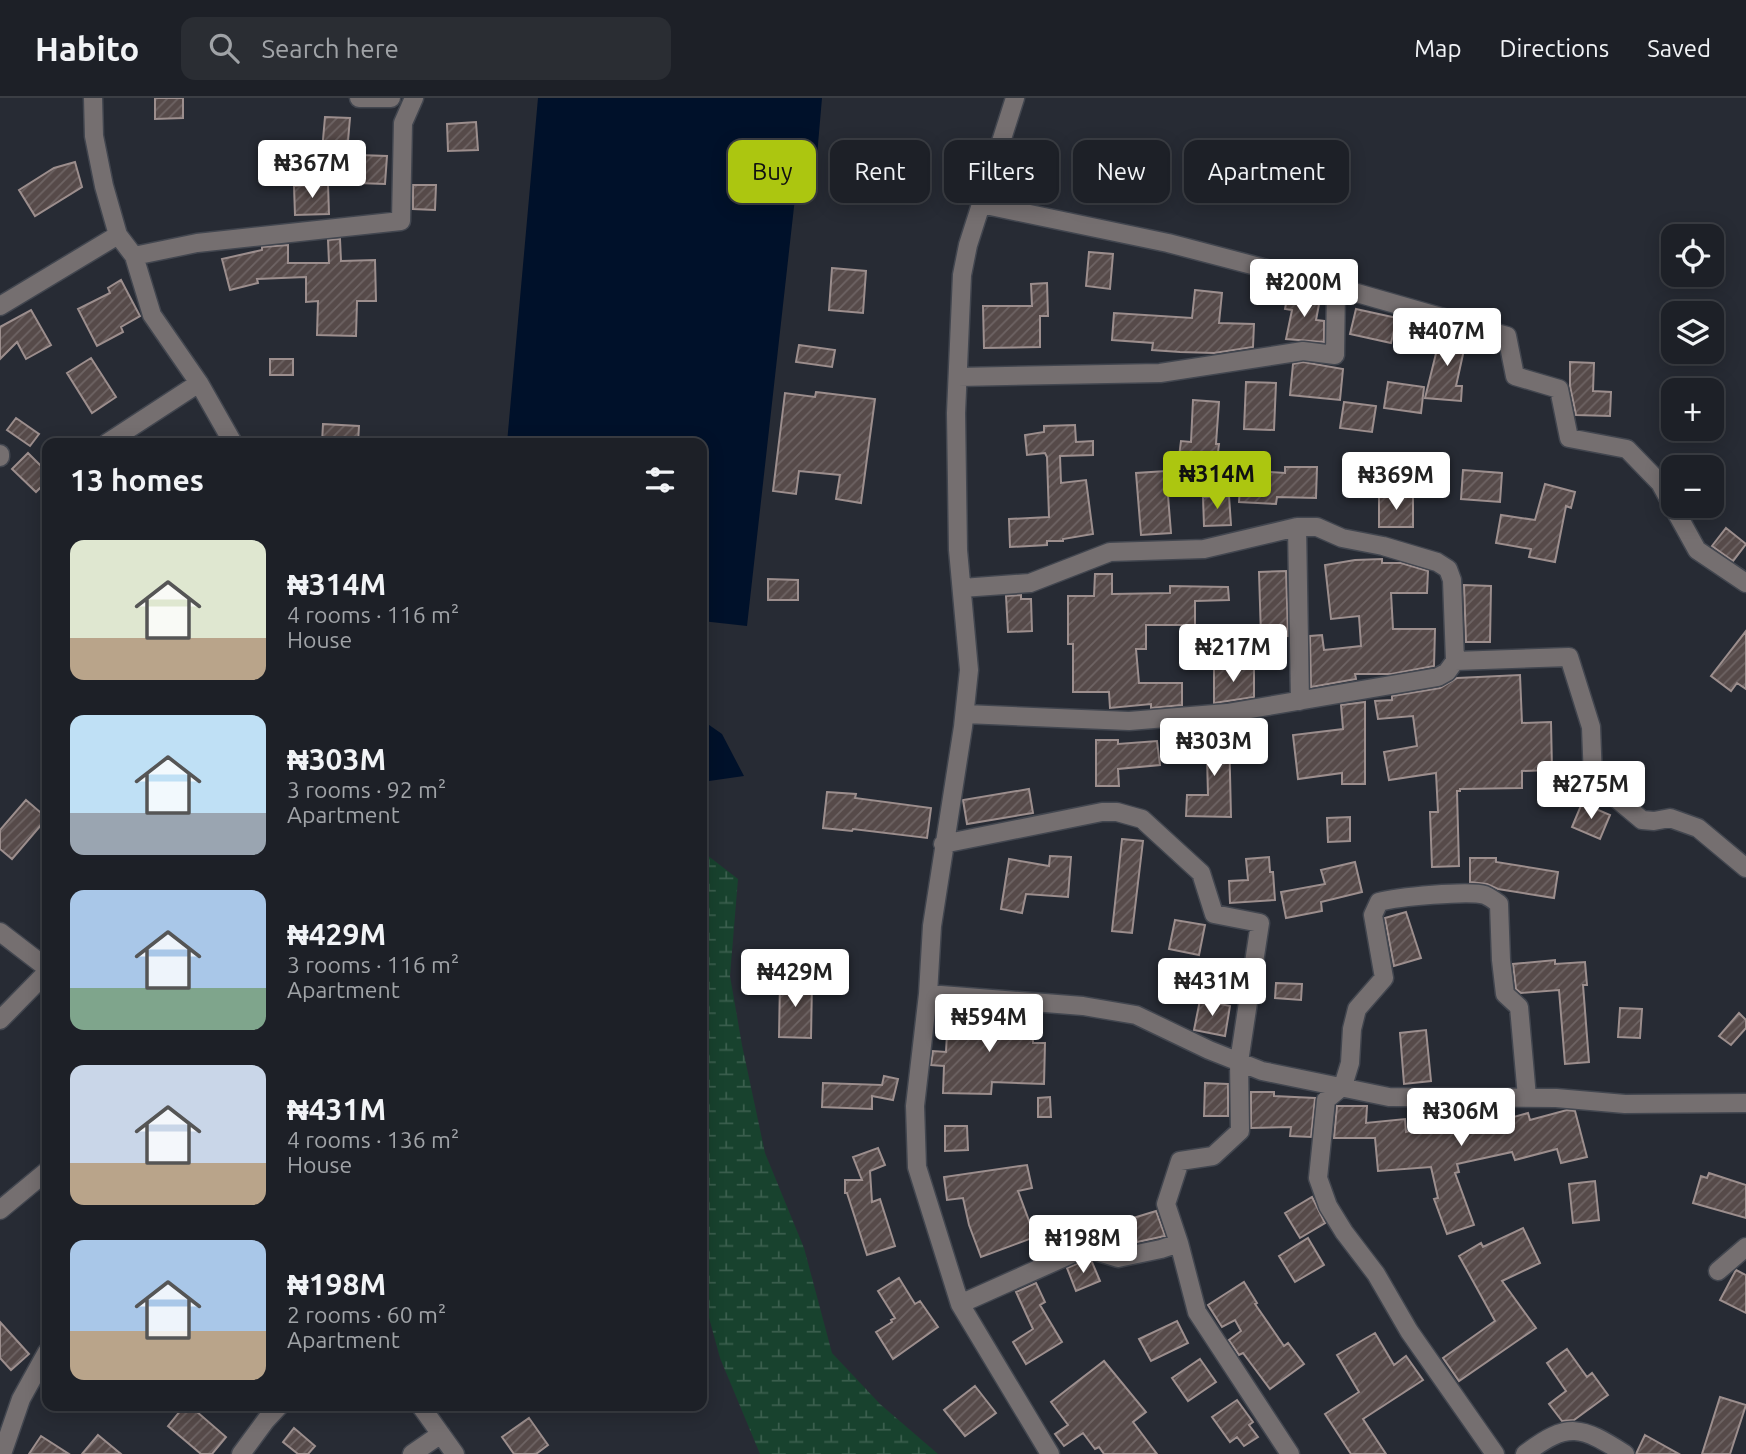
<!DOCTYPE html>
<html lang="en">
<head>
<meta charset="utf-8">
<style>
  :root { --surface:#1d2027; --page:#2a2d33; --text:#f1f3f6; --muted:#a0a3a7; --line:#3b3e44; --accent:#acc610 }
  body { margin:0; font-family:Ubuntu,sans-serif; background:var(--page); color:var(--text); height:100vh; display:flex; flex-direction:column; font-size:26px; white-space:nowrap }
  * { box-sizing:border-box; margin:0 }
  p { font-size:23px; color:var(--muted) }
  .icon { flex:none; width:38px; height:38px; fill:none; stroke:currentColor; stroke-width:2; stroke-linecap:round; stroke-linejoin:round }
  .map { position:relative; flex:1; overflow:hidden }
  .side { position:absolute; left:42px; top:340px; width:665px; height:973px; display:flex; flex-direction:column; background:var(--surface); border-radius:14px; box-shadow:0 4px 18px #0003,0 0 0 2px var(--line) }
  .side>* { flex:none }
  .hud { position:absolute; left:728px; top:42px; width:665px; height:63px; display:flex; gap:14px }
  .buttons { position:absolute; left:1661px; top:126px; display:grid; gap:14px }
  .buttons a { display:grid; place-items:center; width:63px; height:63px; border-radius:14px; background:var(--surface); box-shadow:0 4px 18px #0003,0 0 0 2px var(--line); font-size:35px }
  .price { position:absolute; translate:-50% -60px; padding:0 16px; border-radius:7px; background:#fff; color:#222; font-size:23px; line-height:46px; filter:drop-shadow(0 2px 4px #0008) }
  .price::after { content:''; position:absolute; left:50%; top:42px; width:21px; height:16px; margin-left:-10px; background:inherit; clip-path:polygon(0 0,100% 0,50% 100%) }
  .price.on { background:var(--accent); color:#111 }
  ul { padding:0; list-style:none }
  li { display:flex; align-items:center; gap:21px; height:175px; padding:0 28px }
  li span { display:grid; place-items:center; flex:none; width:196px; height:140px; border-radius:14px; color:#555 }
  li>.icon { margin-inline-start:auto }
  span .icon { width:84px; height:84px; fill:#fffc; stroke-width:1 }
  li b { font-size:30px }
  h2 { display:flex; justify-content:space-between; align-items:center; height:84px; padding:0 28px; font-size:30px }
  .pill { padding:0 24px; border-radius:14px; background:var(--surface); box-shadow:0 4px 18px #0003,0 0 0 2px var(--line); font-size:24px; line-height:63px }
  .pill.on { background:var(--accent); color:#111 }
  header { display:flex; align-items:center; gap:42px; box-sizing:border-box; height:98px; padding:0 35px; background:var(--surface); border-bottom:2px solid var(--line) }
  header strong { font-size:33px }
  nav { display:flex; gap:38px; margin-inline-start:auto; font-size:24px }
  .search { width:490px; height:63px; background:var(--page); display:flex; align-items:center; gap:18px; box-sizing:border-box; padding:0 24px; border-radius:14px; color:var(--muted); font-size:26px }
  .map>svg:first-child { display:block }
  .wetland { fill:url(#wetland-marsh) }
  .water { fill:#00112a }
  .building { fill:url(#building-hatch); stroke:#9c8e8d; stroke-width:2 }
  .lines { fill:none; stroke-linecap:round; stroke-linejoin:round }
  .minor-casing { stroke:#42464f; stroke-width:21 }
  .minor { stroke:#756f70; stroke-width:18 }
</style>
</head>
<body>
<header>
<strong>Habito</strong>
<div class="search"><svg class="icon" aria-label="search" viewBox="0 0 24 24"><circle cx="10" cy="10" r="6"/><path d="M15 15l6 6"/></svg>Search here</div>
<nav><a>Map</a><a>Directions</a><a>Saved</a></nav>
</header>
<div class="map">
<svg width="1746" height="1356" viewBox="0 0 1746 1356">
  <defs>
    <pattern id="wetland-marsh" width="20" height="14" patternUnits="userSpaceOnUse" patternTransform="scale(1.75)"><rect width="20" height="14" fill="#18422e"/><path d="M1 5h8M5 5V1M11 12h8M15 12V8" fill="none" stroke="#3a5e4d"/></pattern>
    <pattern id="building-hatch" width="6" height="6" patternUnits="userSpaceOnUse" patternTransform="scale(1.75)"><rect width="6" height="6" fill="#564a49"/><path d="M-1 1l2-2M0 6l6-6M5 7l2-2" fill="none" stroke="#6e6464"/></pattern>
  </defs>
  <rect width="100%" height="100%" fill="#272b34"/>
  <path class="wetland" d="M702,756L707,757L738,781L730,878L742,947L765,1055L804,1150L832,1255L880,1306L938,1356H760L720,1260L702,1194Z"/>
  <path class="water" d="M538,0H822L815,81L795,100L747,528L702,523V345H507Z
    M702,622L722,636L744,678L702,684Z"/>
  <path class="building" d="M155,0H183V20L155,21Z
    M325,19L350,20L347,54L322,53Z
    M476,24L478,52L448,53L447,26Z
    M359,57L387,58L385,86L358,85Z
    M75,64L82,89L35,118L19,92L54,70Z
    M328,86L329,116L295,117L294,88Z
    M413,87H436L435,112L413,111Z
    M340,141L341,163L375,162L376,203H357L356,238L317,237L318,203L306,204V179L257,181L258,185L230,192L222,161L262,152V149L288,147V165H329L328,142Z
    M1089,154L1113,156L1110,191L1086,188Z
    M832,170L866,173L863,215L829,212Z
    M121,182L140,218L121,229L123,234L97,248L78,211L110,195L108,190Z
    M1047,185L1048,218H1040V249L984,250L983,208H1032L1031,186Z
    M1195,192L1222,195L1219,225L1254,226L1253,249L1214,255L1180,254L1152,252L1153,245L1112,242L1114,215L1192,220Z
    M1288,195L1320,201L1316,222L1324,223V244L1286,241L1292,212L1285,211Z
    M1356,211L1397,220L1391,245L1350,236Z
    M31,212L51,247L26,261L17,244L0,261V229Z
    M1442,231L1467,238L1456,288H1462L1461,303L1425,300Z
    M799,247L835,252L832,269L796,264Z
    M91,260L116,299L92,315L67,275Z
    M270,261H293V277H270Z
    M1303,264L1343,271L1340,302L1290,297L1293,266Z
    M1570,264L1594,265L1593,293L1611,294L1610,318L1576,317L1570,288Z
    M1246,284L1276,285L1274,332L1244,331Z
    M1388,284L1424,289L1421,315L1384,310Z
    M816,294L875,301L861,405L836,401L840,377L799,373L796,396L773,393L785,295L815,299Z
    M1193,302L1219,304L1216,346H1219L1217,362L1179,359L1181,343L1191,344Z
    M1344,304L1376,308L1372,334L1340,330Z
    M16,320L39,336L30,348L7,332Z
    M323,326L359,328L358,345H322Z
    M1075,327L1076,344L1093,343V357L1060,358L1061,385L1086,382L1093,436L1063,441V443H1047V447L1010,449L1009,421L1049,419L1047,359L1045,355L1027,357L1025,337L1044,334V328Z
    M28,355L47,374V383L36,394L12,371Z
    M1285,369H1317L1316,400L1277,399L1276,406L1239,404L1241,372L1285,375Z
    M1463,372L1502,375L1500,404L1461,401Z
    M1166,373L1171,435L1141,437L1136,375Z
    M1545,386L1575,394L1571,410L1566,408L1555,464L1529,459L1531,451L1496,445L1501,417L1535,422Z
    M1229,398L1231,427L1204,428L1203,399Z
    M1379,399H1413V429H1379Z
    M1726,430L1746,446L1733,463L1712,448Z
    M1382,461V465H1401L1428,473L1427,495H1391L1393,531H1435L1434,568L1391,576H1355L1356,581L1311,589L1310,538L1322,537L1324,552L1361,548L1359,518L1331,521L1325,467L1355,462Z
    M1286,473L1288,538L1261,539L1259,474Z
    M1095,476H1112V496L1170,495V488L1228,489L1229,502L1195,503V527H1146V551H1136L1139,585H1182V607L1151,610V606L1110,610L1109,594H1073V546H1068V498H1094Z
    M768,481L798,482V502H768Z
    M1464,487L1491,488L1490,544H1466Z
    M1021,497V501H1031L1032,533L1008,534L1006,498Z
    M1746,533V591L1737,585L1731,593L1711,578Z
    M1214,569L1254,571V599L1214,605Z
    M1520,577L1522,625L1551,624L1552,672L1522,673V690L1460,691V693H1457L1459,768L1432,769L1430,714H1438L1436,675L1389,682L1384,654L1417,648L1413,618L1378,621L1375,603L1392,602V598L1440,590L1457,580Z
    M1365,604V686H1342V675L1298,681L1293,637L1343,631L1341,607Z
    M1203,632L1229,633L1231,719L1186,718L1187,697H1208L1207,659H1203Z
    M1096,642H1118V646L1157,643L1160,667L1118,671L1119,688H1096Z
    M1029,691L1033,715L967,726L963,702Z
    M827,694L856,696L855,700L931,710L927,740L853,731L852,733L823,730Z
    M26,702L47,720L12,761L0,751V732Z
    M1582,705L1610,717L1600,741L1572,729Z
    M1350,719V743L1328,744L1327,720Z
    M1122,741L1143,743L1132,835L1112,833Z
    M1050,758L1071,759L1068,799L1026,796L1022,815L1001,811L1009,761L1049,768Z
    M1269,759L1270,774H1273L1275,802L1230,805L1229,783L1248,782L1246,761Z
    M1470,760H1496V764L1558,774L1554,800L1498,791L1487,786L1470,784Z
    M1355,764L1362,794L1321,804L1322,813L1286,820L1281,794L1325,786L1321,772Z
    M1406,814L1421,860L1394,868L1385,820Z
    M1175,822L1205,827L1199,857L1169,851Z
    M1555,862V866L1585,864L1587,887H1583L1589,964L1565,966L1559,892L1521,895L1516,891L1513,866Z
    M780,883L812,884L811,940L779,939Z
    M1276,885L1302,886L1301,902L1275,900Z
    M1200,902L1230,908L1225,938L1194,932Z
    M1620,910L1642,911L1640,940L1618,939Z
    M1739,915L1746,922V930L1731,947L1719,938Z
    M948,917L1032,922L1033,945H1045L1044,986L992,984L991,996L943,995L944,968L931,967L933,953L946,954Z
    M1426,932L1431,983L1404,986L1400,935Z
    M884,978L898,981L893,1002L872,998V1011L822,1009L823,985L882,987Z
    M1205,985L1228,986V1018H1204Z
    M1251,994H1274V998L1315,1000L1311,1039L1290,1038L1291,1029L1251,1030Z
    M1050,999L1051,1019H1038V1000Z
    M1337,1008H1367L1366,1025L1405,1021L1406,1034L1459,1020L1460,1030L1489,1024V1026L1528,1015L1530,1022L1567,1012L1575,1013L1587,1059L1561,1065L1557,1051L1515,1062L1512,1054L1457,1066L1459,1074L1455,1075L1474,1127L1447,1136L1434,1101L1438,1100L1431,1069L1378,1073L1375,1040H1334Z
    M945,1028H967L968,1052L945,1053Z
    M878,1050L885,1067L870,1073L872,1104L880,1101L895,1148L867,1157L847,1095H845V1082H862L853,1059Z
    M1027,1067L1032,1090L1018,1093L1035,1139L981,1159L969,1127L963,1100L947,1102L944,1079Z
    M1709,1075L1746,1087V1120L1693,1105L1701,1078L1707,1080Z
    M1595,1083L1599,1122L1573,1125L1569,1086Z
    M1312,1099L1325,1125L1300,1140L1285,1115Z
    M1156,1113L1165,1138L1137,1144L1130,1121Z
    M1523,1130L1540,1165L1502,1183L1536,1230L1459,1283L1443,1260L1495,1223L1459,1158L1481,1145L1483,1149Z
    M1308,1140L1324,1167L1295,1184L1279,1158Z
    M1086,1162L1092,1164L1100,1183L1076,1193L1067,1170Z
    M1736,1172L1746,1177V1215L1720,1202Z
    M899,1180L915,1206L920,1203L938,1229L893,1261L876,1234L892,1224L891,1222L895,1220L878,1193Z
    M1244,1184L1257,1205L1255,1206L1284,1248L1288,1245L1304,1266L1270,1291L1243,1255L1239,1257L1229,1242L1241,1233L1235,1222L1222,1229L1208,1207Z
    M1036,1185L1045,1204L1040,1207L1062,1244L1026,1266L1013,1244L1033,1231L1016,1194Z
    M1177,1223L1188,1245L1151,1263L1139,1241Z
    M0,1224L29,1256L11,1272L0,1260Z
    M1375,1235L1394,1267L1406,1258L1423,1282L1363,1321L1386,1356H1351L1325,1316L1359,1294L1337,1257Z
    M1567,1251L1587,1279L1592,1275L1608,1297L1574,1322L1562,1323L1549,1306L1566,1293L1547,1265Z
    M1200,1261L1216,1284L1188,1303L1172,1280Z
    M1104,1263L1146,1314L1133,1324L1157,1356H1104L1099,1349L1095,1351L1083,1335L1064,1348L1055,1336L1068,1327L1051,1304Z
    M975,1288L996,1315L965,1338L944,1312Z
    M1720,1299L1746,1307L1730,1356H1702Z
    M1237,1302L1253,1324L1249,1327L1258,1339L1244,1348L1237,1339L1230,1344L1212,1319Z
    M185,1307H189L226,1339L212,1356H201L168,1328Z
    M529,1320L548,1347L536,1356H514L502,1339Z
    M294,1330L315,1348L308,1356H298L283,1344Z
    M98,1337L121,1356H82Z
    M1645,1337L1679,1356H1636Z
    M41,1338L69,1356H29Z"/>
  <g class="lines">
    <defs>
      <path id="minor" d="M93,0L94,38L104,88L118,137L134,158L152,217L199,285L233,345
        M359,0H391
        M1015,0L968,147L962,177L956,315L958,452L969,572L963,629L932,828L928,896L915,1008L917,1069L960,1206L1050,1356
        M981,106L1168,145L1336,189L1507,238L1515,278L1559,291L1569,340L1627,351L1660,385L1697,452L1746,485
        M134,158L197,145L401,123L403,25L414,0
        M0,208L118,137
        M958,279L1160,275L1303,253L1335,257L1336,189
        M107,345L199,285
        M0,356V359
        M1297,429L1300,603
        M962,490L1030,485L1110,454L1204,451L1297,429H1317L1342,440L1383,448L1437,464L1448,471L1452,482L1455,563L1447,574L1438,579L1227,615L1129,623L965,616
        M1455,563L1569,559L1591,629L1593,681L1642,722L1654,723L1670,720L1698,730L1746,770
        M943,746L1102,714H1117L1142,721L1201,775L1214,816L1260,825L1239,964L1240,1033L1213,1058L1180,1063L1166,1106L1179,1145L1197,1214L1290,1356
        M0,834L47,870
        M928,896L1083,908L1136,917L1209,952L1262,973L1389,999L1556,1000L1625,1006L1746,1005
        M0,922L47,874
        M0,1112L47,1073
        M1718,1173L1746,1149
        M960,1206L1085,1150L1118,1160L1161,1151L1179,1145
        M420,1307L455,1356
        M2,1356L21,1301L47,1254
        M241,1356L266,1322L280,1307
        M412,1356L441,1336
        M1495,1356L1409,1233L1376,1176L1344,1134L1328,1108L1318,1080L1326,1002L1343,988L1350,965L1352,931L1357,911L1384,880L1373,817L1379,804C1397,799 1469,792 1485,797C1490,799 1495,803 1499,806L1501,862L1505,896L1519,909L1527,999
        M1525,1356C1568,1323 1581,1328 1625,1356"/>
    </defs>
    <use href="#minor" class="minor-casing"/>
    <use href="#minor" class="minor"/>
  </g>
</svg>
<div class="buttons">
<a><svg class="icon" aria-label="locate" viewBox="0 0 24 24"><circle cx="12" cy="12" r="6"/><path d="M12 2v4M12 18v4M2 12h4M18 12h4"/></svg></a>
<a><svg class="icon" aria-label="layers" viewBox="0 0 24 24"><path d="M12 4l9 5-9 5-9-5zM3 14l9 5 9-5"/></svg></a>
<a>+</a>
<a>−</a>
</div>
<b class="price" style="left:312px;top:102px">₦367M</b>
<b class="price" style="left:1304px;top:221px">₦200M</b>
<b class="price" style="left:1447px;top:270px">₦407M</b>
<b class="price on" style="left:1217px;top:413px">₦314M</b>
<b class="price" style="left:1396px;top:414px">₦369M</b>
<b class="price" style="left:1233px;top:586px">₦217M</b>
<b class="price" style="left:1214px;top:680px">₦303M</b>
<b class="price" style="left:1591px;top:723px">₦275M</b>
<b class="price" style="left:795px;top:911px">₦429M</b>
<b class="price" style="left:1212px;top:920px">₦431M</b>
<b class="price" style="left:989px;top:956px">₦594M</b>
<b class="price" style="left:1461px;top:1050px">₦306M</b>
<b class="price" style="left:1083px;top:1177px">₦198M</b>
<div class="hud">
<a class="pill on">Buy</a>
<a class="pill">Rent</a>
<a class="pill">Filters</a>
<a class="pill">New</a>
<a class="pill">Apartment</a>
</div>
<section class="side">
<h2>13 homes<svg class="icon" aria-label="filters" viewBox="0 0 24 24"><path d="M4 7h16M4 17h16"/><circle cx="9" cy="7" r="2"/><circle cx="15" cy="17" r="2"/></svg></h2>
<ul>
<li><span style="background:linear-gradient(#dfe7d0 70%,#b9a48a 0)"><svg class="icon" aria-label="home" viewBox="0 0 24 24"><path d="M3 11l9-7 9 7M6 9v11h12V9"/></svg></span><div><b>₦314M</b><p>4 rooms · 116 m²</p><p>House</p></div></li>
<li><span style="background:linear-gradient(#bfe0f5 70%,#9aa5b1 0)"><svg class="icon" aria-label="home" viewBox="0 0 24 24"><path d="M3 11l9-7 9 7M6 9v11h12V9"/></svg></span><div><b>₦303M</b><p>3 rooms · 92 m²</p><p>Apartment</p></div></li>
<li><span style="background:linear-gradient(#a9c7e8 70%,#7fa58c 0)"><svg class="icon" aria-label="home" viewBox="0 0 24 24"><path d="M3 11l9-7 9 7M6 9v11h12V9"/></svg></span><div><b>₦429M</b><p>3 rooms · 116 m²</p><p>Apartment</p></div></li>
<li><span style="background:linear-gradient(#c9d6e8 70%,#b9a48a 0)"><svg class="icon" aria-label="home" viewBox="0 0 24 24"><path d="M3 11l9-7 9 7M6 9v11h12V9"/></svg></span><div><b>₦431M</b><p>4 rooms · 136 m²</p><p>House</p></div></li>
<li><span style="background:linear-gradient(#a9c7e8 65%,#b9a48a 0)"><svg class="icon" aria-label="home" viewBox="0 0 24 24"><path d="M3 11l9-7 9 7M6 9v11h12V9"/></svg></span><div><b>₦198M</b><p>2 rooms · 60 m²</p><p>Apartment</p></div></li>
</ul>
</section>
</div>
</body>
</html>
